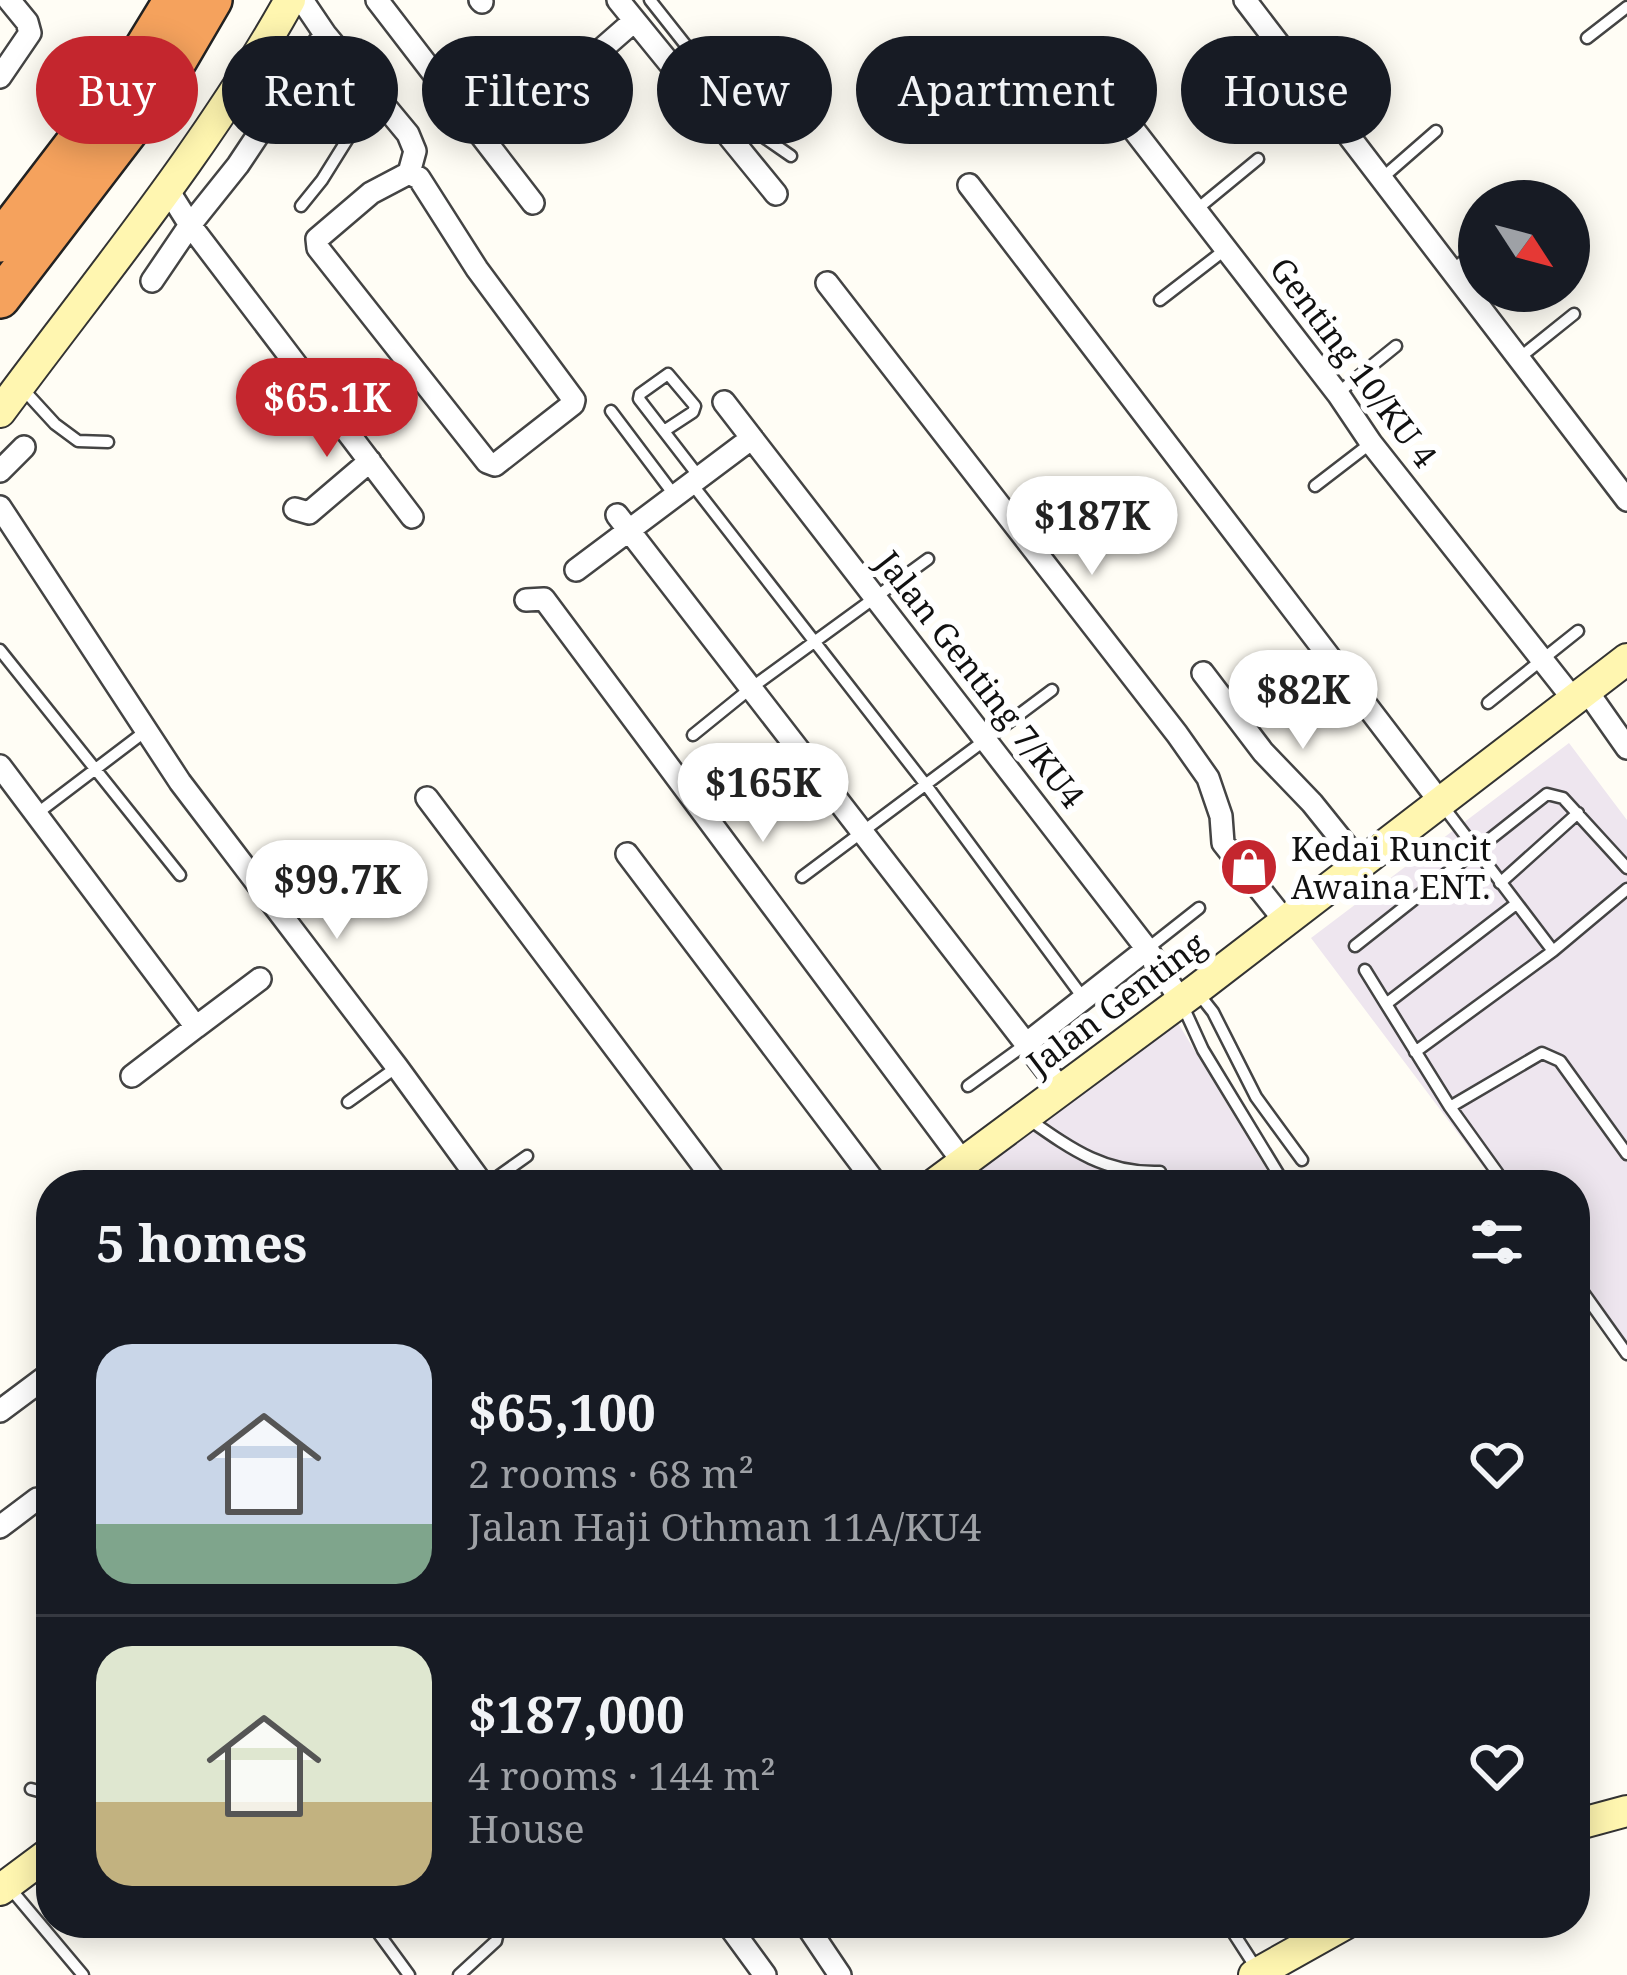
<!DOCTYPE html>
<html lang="en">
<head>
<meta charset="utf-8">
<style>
  :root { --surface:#171b24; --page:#242831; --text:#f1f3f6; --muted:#9ea1a6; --line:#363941; --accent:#c4262e }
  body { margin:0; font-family:"Noto Serif",serif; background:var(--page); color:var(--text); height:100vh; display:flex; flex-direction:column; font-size:45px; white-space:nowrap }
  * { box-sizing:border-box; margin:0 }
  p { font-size:39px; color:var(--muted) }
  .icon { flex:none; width:66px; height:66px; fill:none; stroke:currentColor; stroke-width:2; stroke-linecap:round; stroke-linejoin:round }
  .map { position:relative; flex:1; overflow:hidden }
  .drawer { position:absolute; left:36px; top:1170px; width:1554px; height:768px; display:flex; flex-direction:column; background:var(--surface); border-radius:48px; box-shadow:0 6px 30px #0003 }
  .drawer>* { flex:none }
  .guide { position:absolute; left:36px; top:36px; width:1557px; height:108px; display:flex; gap:24px }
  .needle { width:78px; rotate:126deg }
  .tools { position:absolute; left:1458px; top:180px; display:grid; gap:24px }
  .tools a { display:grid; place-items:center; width:132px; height:132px; border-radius:50%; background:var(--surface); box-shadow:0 6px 30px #0003; font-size:60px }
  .price { position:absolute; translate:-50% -102px; padding:0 27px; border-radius:42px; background:#fff; color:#222; font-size:39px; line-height:78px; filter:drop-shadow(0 3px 6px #0008) }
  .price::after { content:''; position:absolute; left:50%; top:72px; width:36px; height:27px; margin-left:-18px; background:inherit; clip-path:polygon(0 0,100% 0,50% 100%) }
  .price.current { background:var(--accent); color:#fff }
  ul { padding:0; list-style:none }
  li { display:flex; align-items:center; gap:36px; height:300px; padding:0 60px }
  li+li { border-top:3px solid var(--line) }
  li span { display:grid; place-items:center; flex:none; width:336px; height:240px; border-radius:36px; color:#555 }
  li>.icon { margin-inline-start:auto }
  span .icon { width:144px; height:144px; fill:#fffc; stroke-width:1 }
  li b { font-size:51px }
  h2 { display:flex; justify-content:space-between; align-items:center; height:144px; padding:0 60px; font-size:51px }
  .pill { padding:0 42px; border-radius:54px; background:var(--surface); box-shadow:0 6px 30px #0003; font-size:42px; line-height:108px }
  .pill.current { background:var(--accent); color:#fff }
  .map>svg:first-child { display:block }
  .industrial { fill:#eee6ef }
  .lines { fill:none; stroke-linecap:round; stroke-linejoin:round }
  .lane-casing { stroke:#444; stroke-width:15 }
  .street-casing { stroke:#444; stroke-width:26 }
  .secondary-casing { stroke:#333; stroke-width:34 }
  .highway-casing { stroke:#222; stroke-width:44 }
  .lane { stroke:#fff; stroke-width:10 }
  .street { stroke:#fff; stroke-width:21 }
  .secondary { stroke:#fff6b0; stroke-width:30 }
  .highway { stroke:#f5a25d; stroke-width:39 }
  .labels { text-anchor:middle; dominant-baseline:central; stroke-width:12; stroke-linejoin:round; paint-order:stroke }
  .street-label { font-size:33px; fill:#111; stroke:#fff }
  .poi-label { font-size:33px; fill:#111; stroke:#fff; text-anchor:start }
</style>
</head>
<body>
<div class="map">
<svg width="1627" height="1975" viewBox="0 0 1627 1975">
  <rect width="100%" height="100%" fill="#fffdf5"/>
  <path class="industrial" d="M1569,743L1627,820V1359L1575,1289V1185H1497L1311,938Z
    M1178,1023L1276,1185H955Z"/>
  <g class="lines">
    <defs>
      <path id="lane" d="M650,0L752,129L791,156
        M1587,38L1627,7
        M1381,179L1436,131
        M301,206L322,180L375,95
        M1196,210L1258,159
        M1451,271L1479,249
        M1160,300L1226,249
        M1518,359L1574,314
        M22,388L55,424L78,441L108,442
        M1338,393L1396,346
        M611,411L675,496
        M664,431L693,412L695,406L668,374L640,394L639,399L700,478
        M692,484L926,785L1084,999
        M1315,486L1371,443
        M0,650L180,875
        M1488,703L1578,631
        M693,735L751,688L928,559
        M1443,806L1553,951L1627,889
        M35,815L147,730
        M802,877L1052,690
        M1500,883L1578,813
        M1355,946L1547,794L1563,798L1627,868
        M1147,949L1199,908
        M1365,970L1386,1004L1516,904
        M1198,993L1213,1012L1256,1097L1302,1160
        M1182,1004L1203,1050L1285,1185
        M1386,1004L1450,1107L1542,1053L1560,1061L1627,1154
        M1415,1052L1553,951
        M968,1086L1026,1044
        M348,1102L397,1067
        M1450,1107L1506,1185
        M1027,1118C1071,1149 1105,1174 1160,1172
        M486,1185L527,1156
        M1575,1281L1627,1354
        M31,1789L46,1793L51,1791
        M9,1887L83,1975
        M371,1923L409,1975
        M1227,1923L1258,1971
        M459,1975L496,1941L500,1923"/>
      <path id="street" d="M302,0L325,34L408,134L415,151L409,173
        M377,0L533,203
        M480,0L482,2
        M618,0L776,194
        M1245,0L1627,500
        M594,56L634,21
        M1082,63L1338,394L1371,443L1574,700
        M0,77L30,33L27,22L9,0
        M409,173L419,178L477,269L574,400L573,404L495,465L487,462L318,248L317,239L371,193Z
        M969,185L1441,803
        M168,190L190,225L412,517
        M152,281L190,225L238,165L325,34
        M827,283L1177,734L1208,778L1221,816L1223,843L1285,921
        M724,402L1147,949L1181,1001
        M0,471L24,447
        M0,507L180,782L397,1067L483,1185
        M295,509L309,513L370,461
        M617,515L1061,1089
        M576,570L752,438
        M526,600L544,599L963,1162
        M1203,673L1263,752L1312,803L1361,864
        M1587,691L1627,748
        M0,766L196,1027L260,979
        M427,798L718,1185
        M627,854L877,1185
        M1026,1044L1147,949
        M132,1076L196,1027
        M0,1411L51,1373
        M0,1527L37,1499
        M727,1923L765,1975
        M805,1923L840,1975"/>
      <path id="secondary" d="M0,412C100,277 208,147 290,0
        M933,1185L1196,990L1627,659
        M1575,1825L1627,1811
        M0,1890L51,1852
        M1254,1975L1347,1923"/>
      <path id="highway" d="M0,242L130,72L174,0
        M0,298L160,89L212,0"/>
    </defs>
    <use href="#lane" class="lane-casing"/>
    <use href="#street" class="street-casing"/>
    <use href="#secondary" class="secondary-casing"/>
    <use href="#highway" class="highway-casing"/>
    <use href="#lane" class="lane"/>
    <use href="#street" class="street"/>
    <use href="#secondary" class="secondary"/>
    <use href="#highway" class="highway"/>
  </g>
  <defs>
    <symbol id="shop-disc" viewBox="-11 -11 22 22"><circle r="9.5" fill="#c4262e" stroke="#fff"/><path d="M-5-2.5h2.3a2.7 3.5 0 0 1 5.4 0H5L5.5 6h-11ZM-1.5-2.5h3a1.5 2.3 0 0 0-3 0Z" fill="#fff"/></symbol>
  </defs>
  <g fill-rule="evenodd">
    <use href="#shop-disc" x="1216" y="834" width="66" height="66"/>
  </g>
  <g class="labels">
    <g class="street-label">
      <text transform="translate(1354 362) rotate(53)">Genting 10/KU 4</text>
      <text transform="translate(981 679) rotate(52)">Jalan Genting 7/KU4</text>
      <text transform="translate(1116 1003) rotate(-37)">Jalan Genting</text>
    </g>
    <g class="poi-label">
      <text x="1291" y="848">Kedai Runcit<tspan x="1291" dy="38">Awaina ENT.</tspan></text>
    </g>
  </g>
</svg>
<div class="tools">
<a><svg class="needle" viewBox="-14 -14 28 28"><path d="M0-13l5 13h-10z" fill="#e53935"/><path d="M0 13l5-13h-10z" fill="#9ea1a6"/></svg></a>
</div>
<b class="price current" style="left:327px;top:460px">$65.1K</b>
<b class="price" style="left:1092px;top:578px">$187K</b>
<b class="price" style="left:1303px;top:752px">$82K</b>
<b class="price" style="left:763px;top:845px">$165K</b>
<b class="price" style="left:337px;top:942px">$99.7K</b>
<div class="guide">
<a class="pill current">Buy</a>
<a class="pill">Rent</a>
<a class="pill">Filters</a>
<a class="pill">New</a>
<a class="pill">Apartment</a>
<a class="pill">House</a>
</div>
<section class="drawer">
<h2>5 homes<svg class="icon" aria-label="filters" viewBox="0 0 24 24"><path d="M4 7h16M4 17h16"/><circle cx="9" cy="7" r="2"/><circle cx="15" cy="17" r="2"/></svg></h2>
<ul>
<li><span style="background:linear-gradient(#c9d6e8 75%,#7fa58c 0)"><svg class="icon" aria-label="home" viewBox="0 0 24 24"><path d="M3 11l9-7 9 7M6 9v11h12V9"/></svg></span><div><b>$65,100</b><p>2 rooms · 68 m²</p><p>Jalan Haji Othman 11A/KU4</p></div><svg class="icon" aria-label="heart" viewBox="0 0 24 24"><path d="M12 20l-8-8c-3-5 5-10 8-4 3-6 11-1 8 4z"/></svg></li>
<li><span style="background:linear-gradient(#dfe7d0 65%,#c2b280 0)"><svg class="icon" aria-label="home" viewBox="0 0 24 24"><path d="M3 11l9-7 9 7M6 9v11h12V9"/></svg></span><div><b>$187,000</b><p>4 rooms · 144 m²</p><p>House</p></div><svg class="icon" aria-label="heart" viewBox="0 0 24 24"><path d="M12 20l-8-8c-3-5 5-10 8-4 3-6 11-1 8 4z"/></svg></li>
</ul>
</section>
</div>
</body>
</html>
